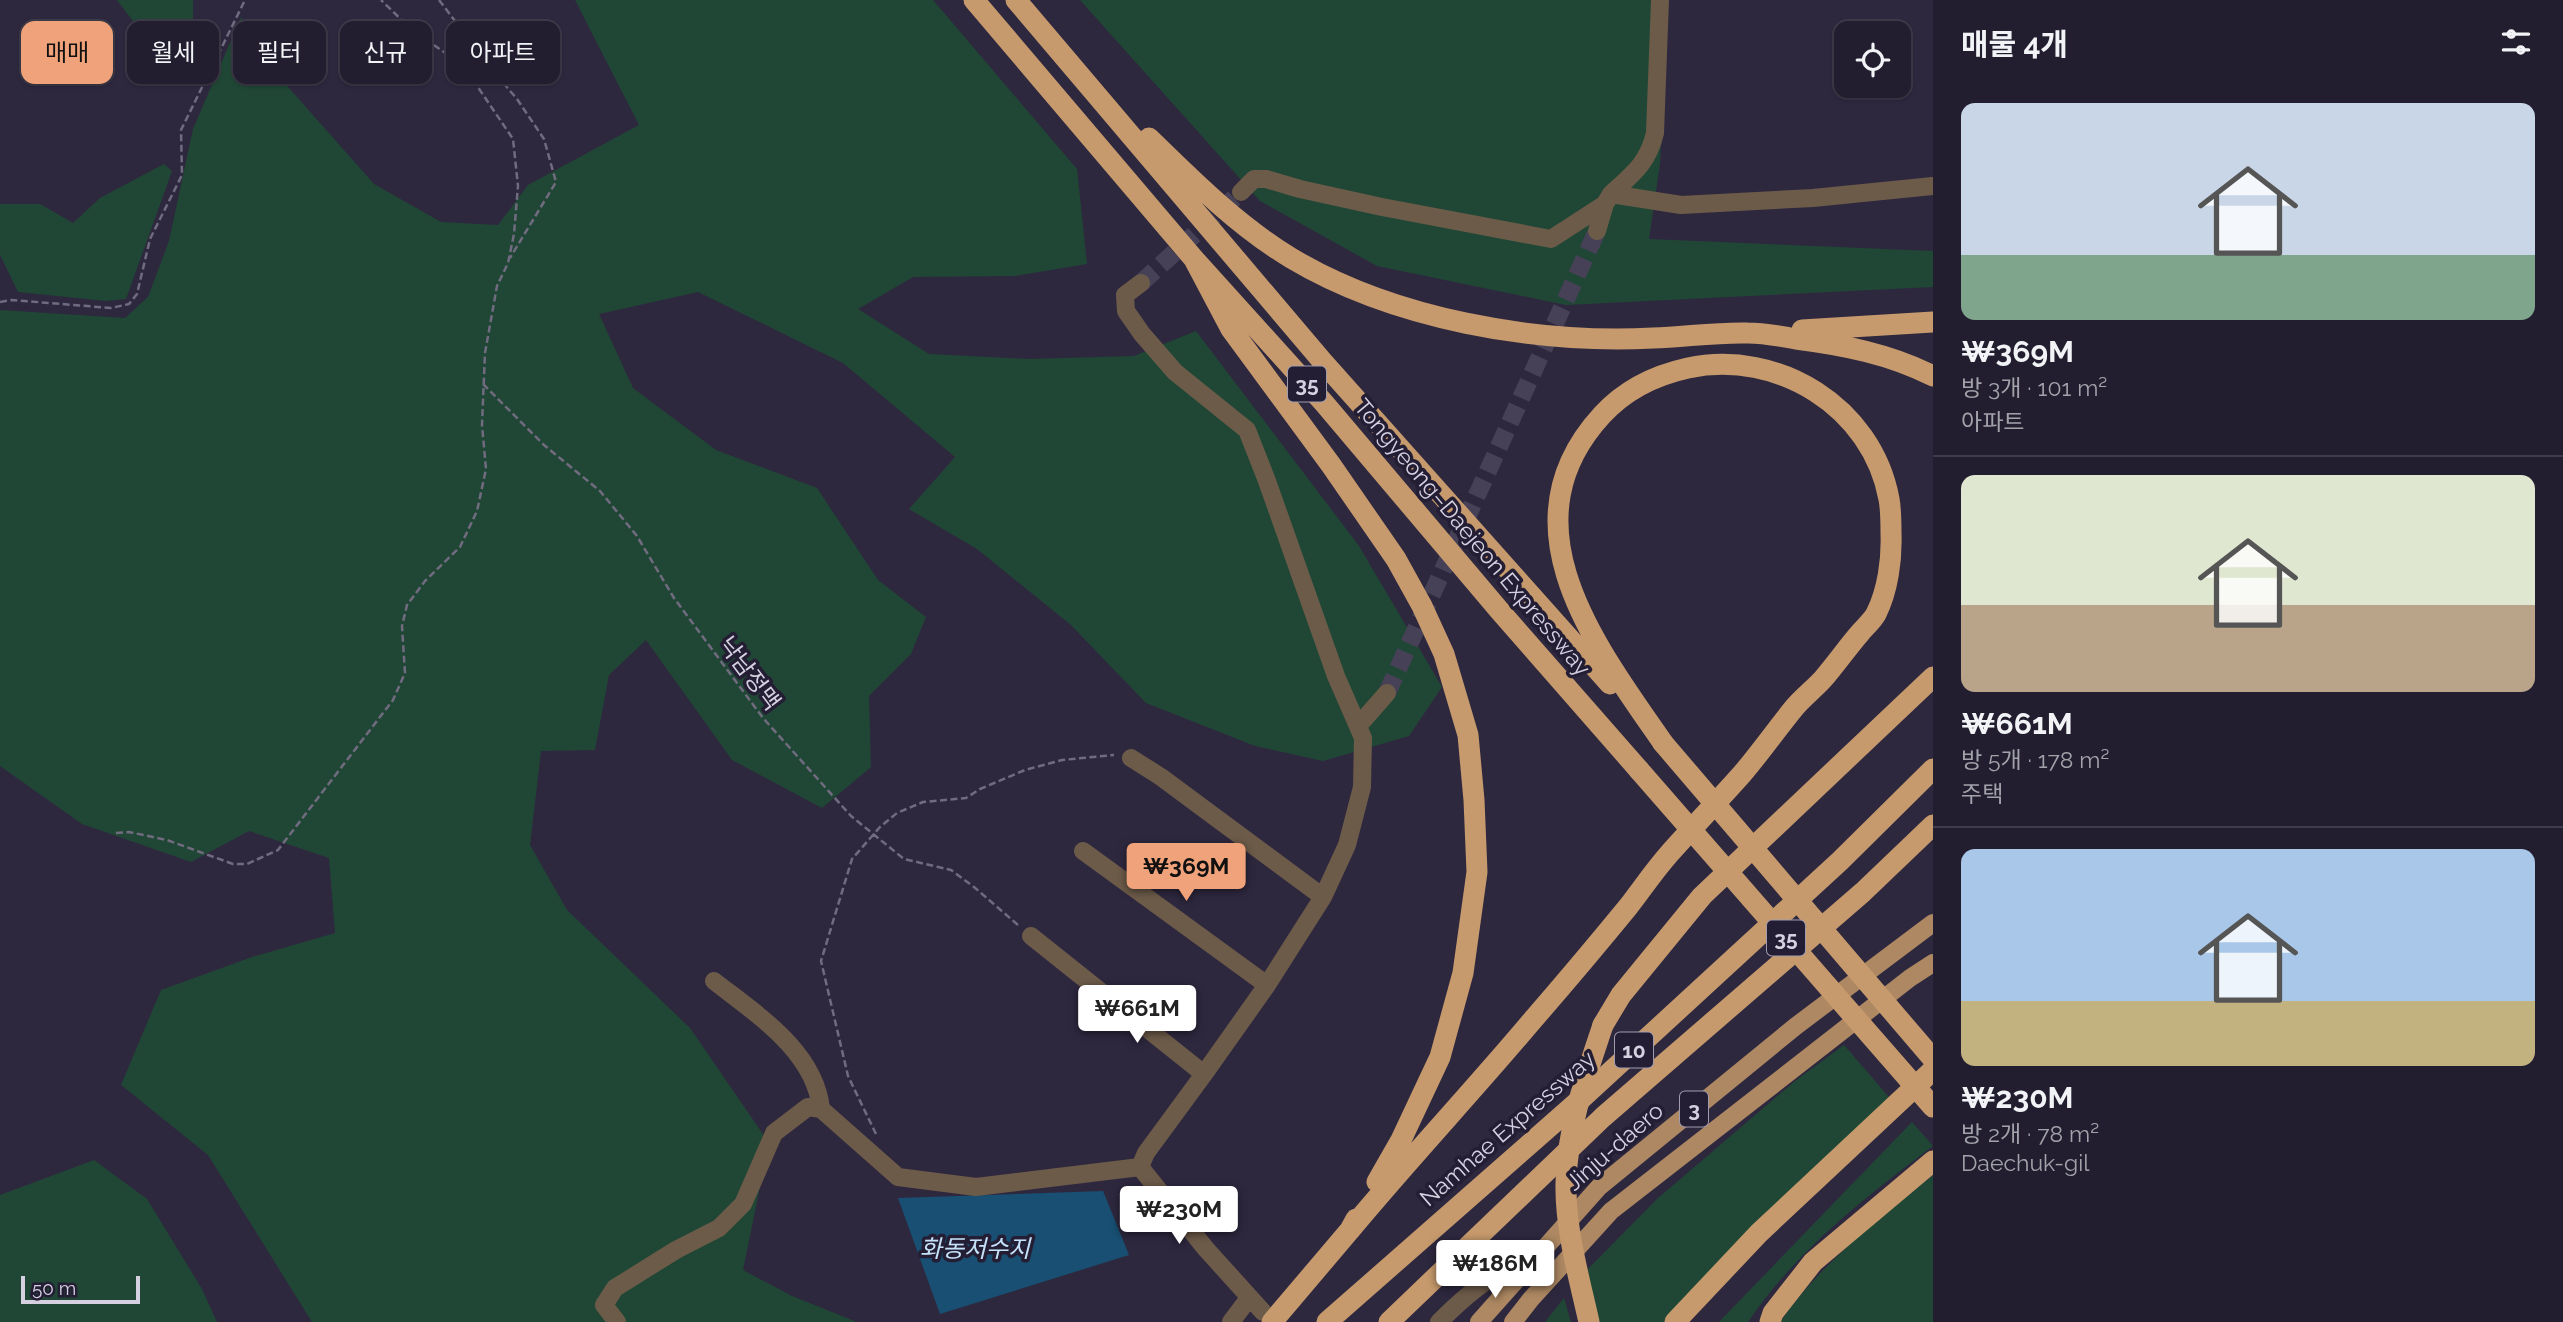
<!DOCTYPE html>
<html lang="ko">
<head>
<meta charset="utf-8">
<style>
  :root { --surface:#221e2f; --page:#2a2737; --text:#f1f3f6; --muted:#a2a2aa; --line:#3f3c4b; --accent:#f0a27a }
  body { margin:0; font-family:Raleway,"Noto Sans KR",sans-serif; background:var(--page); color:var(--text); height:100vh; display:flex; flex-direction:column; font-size:26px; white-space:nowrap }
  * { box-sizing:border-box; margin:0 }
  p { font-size:23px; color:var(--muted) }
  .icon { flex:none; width:38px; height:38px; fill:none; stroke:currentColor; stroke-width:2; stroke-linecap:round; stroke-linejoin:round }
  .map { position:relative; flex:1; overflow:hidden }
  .side { display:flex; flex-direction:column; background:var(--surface); width:630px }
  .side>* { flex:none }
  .guide { position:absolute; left:21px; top:21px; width:665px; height:63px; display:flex; gap:14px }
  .buttons { position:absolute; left:1834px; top:21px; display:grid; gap:14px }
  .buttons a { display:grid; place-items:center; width:77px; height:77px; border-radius:14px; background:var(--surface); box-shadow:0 2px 5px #0004,0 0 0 2px var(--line); font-size:35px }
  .scale { position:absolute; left:21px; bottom:18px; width:119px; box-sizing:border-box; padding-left:7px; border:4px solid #d5d1e1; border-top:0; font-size:19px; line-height:24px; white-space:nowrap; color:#d5d1e1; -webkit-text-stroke:5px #241e35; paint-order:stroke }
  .price { position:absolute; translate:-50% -60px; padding:0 16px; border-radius:7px; background:#fff; color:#222; font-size:23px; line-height:46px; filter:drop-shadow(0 2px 4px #0008) }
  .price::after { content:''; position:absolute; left:50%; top:42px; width:21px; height:16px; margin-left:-10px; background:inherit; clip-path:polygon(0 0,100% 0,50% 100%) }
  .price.selected { background:var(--accent); color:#111 }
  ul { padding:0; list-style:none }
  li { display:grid; align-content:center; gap:14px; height:371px; padding:0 28px }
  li+li { border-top:2px solid var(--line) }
  li span { display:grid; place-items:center; height:217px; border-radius:14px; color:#555 }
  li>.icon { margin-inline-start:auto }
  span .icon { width:126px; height:126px; fill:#fffc; stroke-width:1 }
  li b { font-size:30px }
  h2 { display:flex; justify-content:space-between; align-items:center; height:84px; padding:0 28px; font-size:30px }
  .chip { padding:0 24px; border-radius:14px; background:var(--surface); box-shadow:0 2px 5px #0004,0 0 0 2px var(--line); font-size:24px; line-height:63px }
  .chip.selected { background:var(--accent); color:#111 }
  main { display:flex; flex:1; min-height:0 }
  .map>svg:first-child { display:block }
  .green { fill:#204735 }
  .water { fill:#184f72 }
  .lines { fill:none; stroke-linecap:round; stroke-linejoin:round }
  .minor-tunnel { stroke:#474157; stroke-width:18; stroke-dasharray:18 9; stroke-linecap:butt }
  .path { stroke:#706b7f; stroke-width:2.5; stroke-dasharray:7 3.5; stroke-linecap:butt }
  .minor { stroke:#6d5b49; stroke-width:18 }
  .major { stroke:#ad8862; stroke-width:18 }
  .highway { stroke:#c69a6c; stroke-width:21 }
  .highway-bridge { stroke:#c69a6c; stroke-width:21 }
  .labels { text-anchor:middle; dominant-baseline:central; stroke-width:7; stroke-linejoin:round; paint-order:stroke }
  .shield { fill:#241e35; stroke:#a09bad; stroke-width:2 }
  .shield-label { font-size:21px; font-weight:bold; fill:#d5d1e1 }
  .street-label { font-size:23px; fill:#d5d1e1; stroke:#241e35 }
  .water-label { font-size:24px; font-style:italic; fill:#c5e2f9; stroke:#241e35 }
</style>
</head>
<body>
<main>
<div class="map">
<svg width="1933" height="1322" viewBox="0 0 1933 1322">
  <rect width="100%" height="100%" fill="#2e283f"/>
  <path class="green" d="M117,0H193V26L170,70Z
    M575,0H933L1077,169L1087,264L1015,276L913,277L858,309L929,354L1029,359L1134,356L1196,331L1359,546L1442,687L1409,736L1323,761L1255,746L1146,703L1071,625L977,549L909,509L955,457L843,363L698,292L599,314L633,388L716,450L817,488L878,580L926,617L911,654L869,696L871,767L822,808L732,760L646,640L609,675L595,750L541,751L530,845L567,910L690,1028L769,1143L743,1270L792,1296L857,1322H312L208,1155L121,1085L161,990L252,957L335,933L329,858L249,831L191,862L82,824L0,766V310L125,318L148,297L169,241L193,129L241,17L289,88L374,184L441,222L498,225L528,185L639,125Z
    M1080,0H1669L1660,164L1649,239L1933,251V287L1566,305L1377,266L1260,201Z
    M164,164L172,171L126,299L106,301L18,292L0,255V204H40L73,223L100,198Z
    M1844,1045L1895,1104L1675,1322H1597L1586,1271L1657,1199L1795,1081Z
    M1912,1122L1933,1146C1865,1197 1796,1251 1748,1322H1719Z
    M94,1160L147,1199L202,1289L217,1322H0V1195Z
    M1933,1175V1322H1780C1821,1263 1878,1220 1933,1175Z
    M1564,1298L1571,1322H1545Z"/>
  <path class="water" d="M1103,1191L1129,1255L940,1314L898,1198Z"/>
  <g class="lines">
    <path class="minor-tunnel" d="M1141,283L1241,192
      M1387,693L1597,231"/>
    <path class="path" d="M439,0L494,72L517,99L544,139L556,182L510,258
      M0,302L12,300L111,308L129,304L137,294L150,239L182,175L181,130L245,0
      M483,384L544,445L600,491L637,536L674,598L763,718L851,816L904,859L951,870L974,887L1018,925
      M116,833L129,832L167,840L233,864H247L278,850L393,700L405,673L402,626L407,605L425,581L460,547L477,511L486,469L482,425L485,353L497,286L508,263L514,234L518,186L513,139L469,74L451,57L411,29L381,0
      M876,1134L848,1076L821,961L852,859L880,827L897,813L923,802L966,798L980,789L1025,770L1062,760L1114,755"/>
    <path class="minor" d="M1241,192L1254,179H1266L1300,189L1382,207L1551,239L1605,204L1611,194L1681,205L1813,198L1933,186
      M1611,194C1633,174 1648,163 1655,133L1660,0
      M1597,231L1605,204
      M1141,283L1125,295L1126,311L1142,334L1175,372L1247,430L1267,481L1336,676L1363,738L1362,787L1347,845L1323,897
      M1358,726L1387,693
      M1131,758L1161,777L1323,897L1267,985L1204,1074
      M1083,851L1267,985
      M1031,936L1204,1074L1146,1153L1140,1167
      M714,981C756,1014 815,1051 821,1109
      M1140,1167L1206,1249L1263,1312
      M617,1322L604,1305L615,1288L676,1250L719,1228L743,1204L774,1133L808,1107L821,1109L898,1177L976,1187L1140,1167
      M1231,1322L1249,1298
      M1439,1322C1467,1294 1499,1267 1537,1255"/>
    <path class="major" d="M1479,1322L1599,1187L1796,1026L1933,923
      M1513,1322L1531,1299L1611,1211L1910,978L1933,963"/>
    <path class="highway" d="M974,0L1194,259L1324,403L1499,610L1639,770
      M1016,0L1323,362L1610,684
      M1149,138C1193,181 1238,226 1291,258C1393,319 1534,344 1653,338C1685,337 1716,332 1748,333C1764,333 1780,336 1796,339C1843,345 1890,354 1933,376
      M1194,259L1231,329L1331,465L1396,559L1422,606L1444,654L1468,735L1474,800L1477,872L1463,973L1440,1057L1401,1140L1377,1182
      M1802,330L1933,322
      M1603,1025L1621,995L1702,896L1933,677
      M1350,1230C1409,1159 1472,1092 1531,1022C1564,984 1596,946 1628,907C1642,889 1654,871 1669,854C1693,827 1718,801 1742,774C1760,753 1776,730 1794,708C1802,698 1814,689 1823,679C1836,664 1847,648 1860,633C1865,627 1872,621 1876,614C1888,590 1892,559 1891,533C1891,522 1891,510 1889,499C1872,407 1778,349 1688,368C1656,375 1625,390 1602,415C1501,525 1596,646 1663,743
      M1272,1322L1350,1230L1356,1219
      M1327,1322L1582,1098L1840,861L1933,769
      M1389,1322L1603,1117L1863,892L1933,825
      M1675,1322L1759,1233L1933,1070
      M1770,1322L1773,1313L1813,1262L1933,1161"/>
    <path class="highway-bridge" d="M1663,743L1933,1059
      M1639,770L1933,1107
      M1589,1322C1579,1277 1565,1229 1566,1183C1567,1128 1586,1076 1603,1025"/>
  </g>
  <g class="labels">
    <g class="shield">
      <rect x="1288" y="366.5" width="38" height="35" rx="5"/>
      <rect x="1767" y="920.5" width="38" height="35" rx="5"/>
      <rect x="1615" y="1032.5" width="38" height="35" rx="5"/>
      <rect x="1680" y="1091.5" width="28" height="35" rx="5"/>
    </g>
    <g class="shield-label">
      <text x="1307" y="384">35</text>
      <text x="1786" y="938">35</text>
      <text x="1634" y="1050">10</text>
      <text x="1694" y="1109">3</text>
    </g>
    <g class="street-label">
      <text transform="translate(1473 537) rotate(50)">Tongyeong–Daejeon Expressway</text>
      <text transform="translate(750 673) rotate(53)">낙남정맥</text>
      <text transform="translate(1507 1128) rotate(-41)">Namhae Expressway</text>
      <text transform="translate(1614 1146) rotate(-41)">Jinju-daero</text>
    </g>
    <g class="water-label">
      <text x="975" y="1248">화동저수지</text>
    </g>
  </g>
</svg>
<div class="buttons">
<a><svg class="icon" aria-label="locate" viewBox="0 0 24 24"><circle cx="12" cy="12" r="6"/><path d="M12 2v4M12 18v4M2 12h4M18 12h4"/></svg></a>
</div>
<div class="scale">50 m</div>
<b class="price selected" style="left:1186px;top:903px">₩369M</b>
<b class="price" style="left:1137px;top:1045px">₩661M</b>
<b class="price" style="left:1179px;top:1246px">₩230M</b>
<b class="price" style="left:1495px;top:1300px">₩186M</b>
<div class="guide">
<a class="chip selected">매매</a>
<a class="chip">월세</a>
<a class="chip">필터</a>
<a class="chip">신규</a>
<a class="chip">아파트</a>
</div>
</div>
<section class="side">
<h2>매물 4개<svg class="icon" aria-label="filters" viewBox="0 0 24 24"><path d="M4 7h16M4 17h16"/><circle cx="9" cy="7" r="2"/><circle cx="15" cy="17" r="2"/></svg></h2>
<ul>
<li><span style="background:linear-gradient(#c9d6e8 70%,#7fa58c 0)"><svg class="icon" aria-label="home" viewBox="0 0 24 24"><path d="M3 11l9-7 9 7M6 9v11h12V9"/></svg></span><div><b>₩369M</b><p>방 3개 · 101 m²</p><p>아파트</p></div></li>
<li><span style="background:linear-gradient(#dfe7d0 60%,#b9a48a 0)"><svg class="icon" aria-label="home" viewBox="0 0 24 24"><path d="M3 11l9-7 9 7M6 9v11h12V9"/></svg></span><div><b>₩661M</b><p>방 5개 · 178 m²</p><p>주택</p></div></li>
<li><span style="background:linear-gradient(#a9c7e8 70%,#c2b280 0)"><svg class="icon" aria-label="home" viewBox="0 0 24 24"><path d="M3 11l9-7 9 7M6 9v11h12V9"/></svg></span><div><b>₩230M</b><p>방 2개 · 78 m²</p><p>Daechuk-gil</p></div></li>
</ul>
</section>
</main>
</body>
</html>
